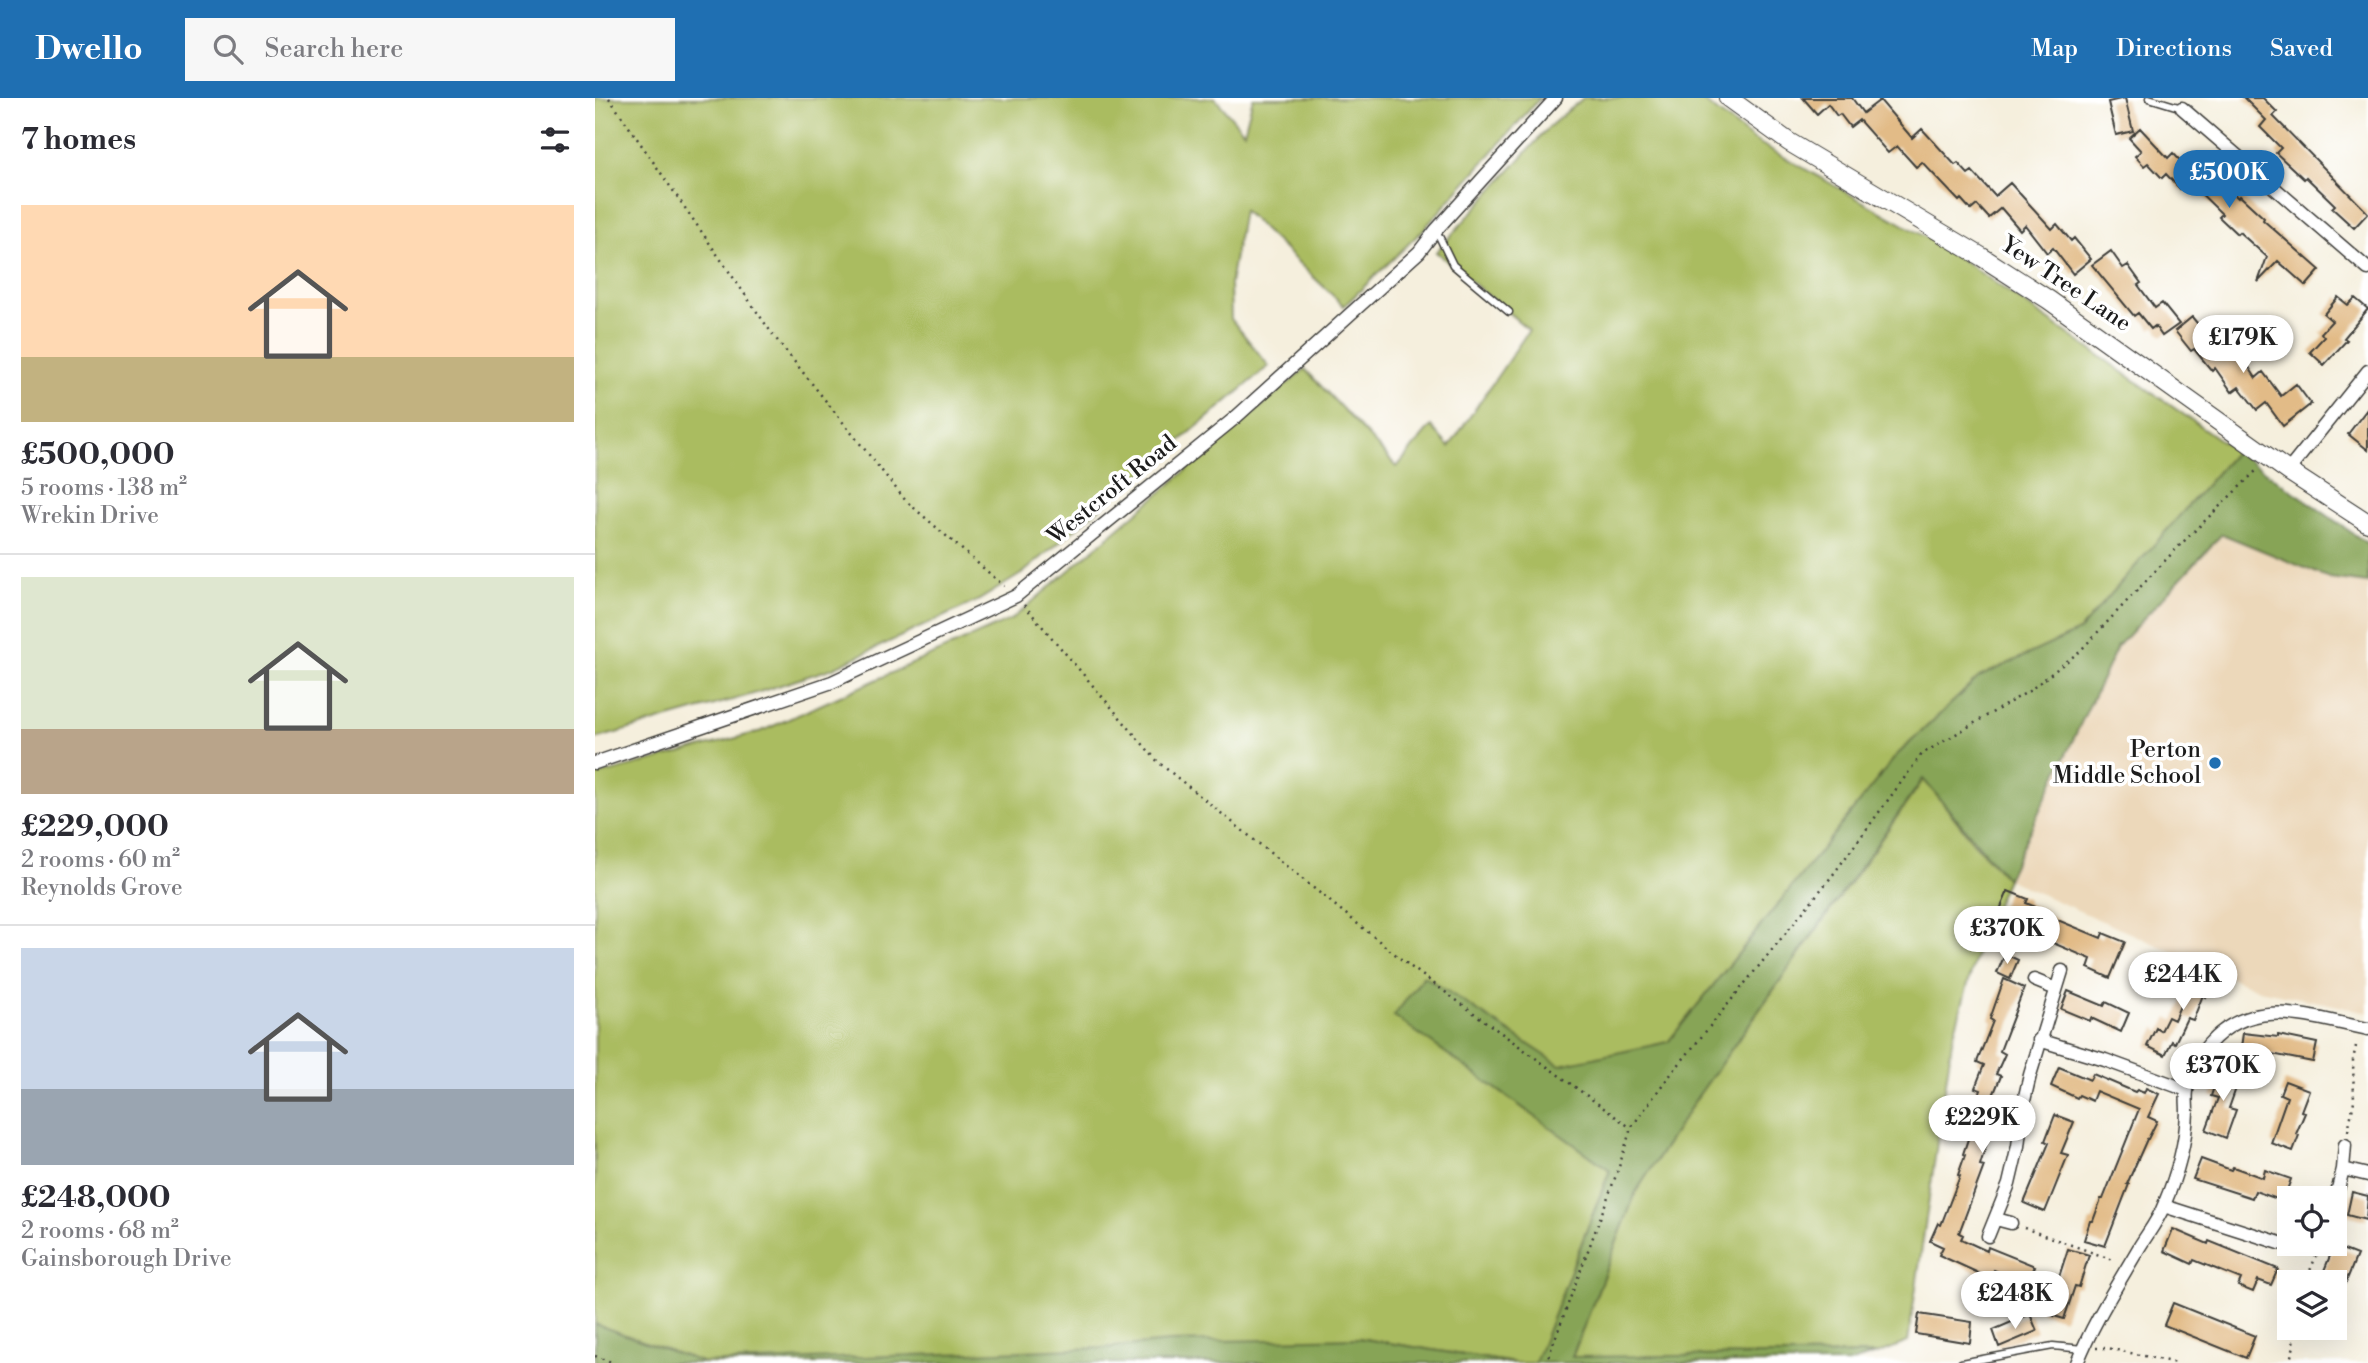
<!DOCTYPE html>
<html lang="en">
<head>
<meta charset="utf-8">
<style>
  :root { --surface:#fff; --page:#f7f7f7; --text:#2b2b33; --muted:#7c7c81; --line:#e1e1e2; --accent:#1f6fb2 }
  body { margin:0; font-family:"Libre Bodoni",serif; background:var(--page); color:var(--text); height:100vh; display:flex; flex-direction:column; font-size:26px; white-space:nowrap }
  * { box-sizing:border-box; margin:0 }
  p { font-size:23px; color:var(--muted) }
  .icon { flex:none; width:38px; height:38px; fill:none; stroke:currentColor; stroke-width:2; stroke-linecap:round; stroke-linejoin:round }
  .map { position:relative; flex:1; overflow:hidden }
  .drawer { display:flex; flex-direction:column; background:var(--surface); width:595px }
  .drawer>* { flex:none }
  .buttons { position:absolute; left:1682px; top:1088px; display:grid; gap:14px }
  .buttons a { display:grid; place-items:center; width:70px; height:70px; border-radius:0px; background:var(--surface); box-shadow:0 7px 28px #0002; font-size:35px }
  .price { position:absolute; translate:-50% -60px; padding:0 16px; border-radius:24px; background:#fff; color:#222; font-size:23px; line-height:46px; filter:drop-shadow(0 2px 4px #0008) }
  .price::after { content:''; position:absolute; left:50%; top:42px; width:21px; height:16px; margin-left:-10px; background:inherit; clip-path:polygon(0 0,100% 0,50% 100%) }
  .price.on { background:var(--accent); color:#fff }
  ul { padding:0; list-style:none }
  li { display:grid; align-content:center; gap:14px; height:371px; padding:0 21px }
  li+li { border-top:2px solid var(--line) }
  li span { display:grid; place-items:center; height:217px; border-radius:0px; color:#555 }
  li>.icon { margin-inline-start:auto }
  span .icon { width:126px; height:126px; fill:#fffc; stroke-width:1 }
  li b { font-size:30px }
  h2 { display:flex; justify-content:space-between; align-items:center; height:84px; padding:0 21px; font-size:30px }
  header { display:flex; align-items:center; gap:42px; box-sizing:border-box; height:98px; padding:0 35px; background:var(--accent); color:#fff }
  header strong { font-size:33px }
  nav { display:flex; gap:38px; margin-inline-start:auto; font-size:24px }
  .search { width:490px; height:63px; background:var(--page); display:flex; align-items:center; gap:18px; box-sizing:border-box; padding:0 24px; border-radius:0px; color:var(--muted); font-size:26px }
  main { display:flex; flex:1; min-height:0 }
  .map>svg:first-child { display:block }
  .built { fill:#ecd8ba }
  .green { fill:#aabc60; stroke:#636c3e; stroke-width:2 }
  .forest { fill:#87a456; stroke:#526039; stroke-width:2 }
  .building { fill:#e2bb87 }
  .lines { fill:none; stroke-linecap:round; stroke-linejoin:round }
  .lane-casing { stroke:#3d3c39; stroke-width:9 }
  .street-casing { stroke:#3d3c39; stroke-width:15 }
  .secondary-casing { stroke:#3d3c39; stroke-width:20 }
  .path { stroke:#3d3c39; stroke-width:2.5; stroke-dasharray:2 5; stroke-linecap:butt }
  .lane { stroke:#fff; stroke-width:6 }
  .street { stroke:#fff; stroke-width:12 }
  .secondary { stroke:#fff; stroke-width:18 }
  .poi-dot { fill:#1f6fb2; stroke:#fff; stroke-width:2.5 }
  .labels { text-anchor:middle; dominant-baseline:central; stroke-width:7; stroke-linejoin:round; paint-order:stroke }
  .street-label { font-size:23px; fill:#1c1c1c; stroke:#fff }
  .poi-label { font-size:23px; fill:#1c1c1c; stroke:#fff; text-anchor:end }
</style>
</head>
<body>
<header>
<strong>Dwello</strong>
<div class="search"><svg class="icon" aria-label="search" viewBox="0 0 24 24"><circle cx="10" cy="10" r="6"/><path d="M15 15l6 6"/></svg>Search here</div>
<nav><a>Map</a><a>Directions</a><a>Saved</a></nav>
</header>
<main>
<section class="drawer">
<h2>7 homes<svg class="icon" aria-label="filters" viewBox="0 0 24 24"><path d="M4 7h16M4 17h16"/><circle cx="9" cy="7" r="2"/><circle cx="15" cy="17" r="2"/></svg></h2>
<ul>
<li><span style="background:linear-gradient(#ffd9b3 70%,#c2b280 0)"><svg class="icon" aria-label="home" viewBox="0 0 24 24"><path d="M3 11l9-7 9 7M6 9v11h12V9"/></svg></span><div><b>£500,000</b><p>5 rooms · 138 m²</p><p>Wrekin Drive</p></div></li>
<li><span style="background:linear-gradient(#dfe7d0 70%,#b9a48a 0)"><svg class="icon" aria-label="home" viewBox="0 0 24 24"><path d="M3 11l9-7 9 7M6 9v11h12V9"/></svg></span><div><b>£229,000</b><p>2 rooms · 60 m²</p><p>Reynolds Grove</p></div></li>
<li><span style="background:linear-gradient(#c9d6e8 65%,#9aa5b1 0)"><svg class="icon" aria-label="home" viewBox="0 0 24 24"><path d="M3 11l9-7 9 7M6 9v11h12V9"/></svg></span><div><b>£248,000</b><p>2 rooms · 68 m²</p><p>Gainsborough Drive</p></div></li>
</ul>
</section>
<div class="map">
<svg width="1773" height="1265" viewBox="0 0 1773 1265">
  <rect width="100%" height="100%" fill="#fff"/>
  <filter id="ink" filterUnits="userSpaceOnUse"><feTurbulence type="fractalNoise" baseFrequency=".0143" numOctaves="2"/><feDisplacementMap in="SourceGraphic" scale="14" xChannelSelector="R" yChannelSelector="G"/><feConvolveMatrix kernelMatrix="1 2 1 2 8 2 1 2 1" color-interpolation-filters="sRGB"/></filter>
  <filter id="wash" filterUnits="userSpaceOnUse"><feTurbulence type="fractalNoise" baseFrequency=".00686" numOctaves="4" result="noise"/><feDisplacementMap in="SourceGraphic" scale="28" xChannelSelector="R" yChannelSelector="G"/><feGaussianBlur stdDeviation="1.57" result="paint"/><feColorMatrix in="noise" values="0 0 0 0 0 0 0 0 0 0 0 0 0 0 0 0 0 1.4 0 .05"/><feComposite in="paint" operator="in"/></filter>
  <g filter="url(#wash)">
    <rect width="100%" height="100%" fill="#f5efdd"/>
    <path class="built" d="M1628,436L1734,480L1773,485V914L1664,892L1412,781L1522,549Z"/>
    <path class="green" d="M0,0H620L649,34L658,0H945L829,131L749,208L648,112L635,186L636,221L674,268L428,475L384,502L238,570L155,597L0,641Z
      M988,0H1104L1159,42L1350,150L1641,353L1484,533L1384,579L1302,657L1073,944L965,968L828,878L800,918L1015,1072L940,1265H919L763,1240L437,1259L109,1265L0,1231V678L167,633L417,521L710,271L802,369L836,328L854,349L934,232L841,154L955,28Z
      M1329,681L1379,745L1412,781L1385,843L1357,943L1313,1244L1282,1256L977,1260L1041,1094L1103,998Z"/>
    <path class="forest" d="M1641,353L1773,446V485L1734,480L1627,436L1522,549L1412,781L1328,681L1103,998L1041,1094L977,1259L1282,1256L1254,1265H940L1015,1072L799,918L829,878L965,967L1073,944L1302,657L1384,579L1484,533Z
      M0,1226L109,1265L507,1250L574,1244L763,1240L919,1265H0Z"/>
    <g id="blocks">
      <path class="building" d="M1208,0H1257L1268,15L1285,2L1317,40L1327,31L1360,67L1363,65L1373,76L1377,73L1400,98L1415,85L1457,131L1462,126L1476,143L1479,140L1496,161L1478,176L1458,150L1452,155L1430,127L1425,132L1406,110L1394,120L1382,107L1376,112L1366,101L1364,103L1327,64L1321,69L1302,48L1293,55L1264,22L1255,29L1245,16L1242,18L1233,6L1222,16Z
        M1530,0L1538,33L1521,37L1513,4Z
        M1649,0H1668L1682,14L1678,18L1773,115L1759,130L1737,110L1740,107L1711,79L1709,81L1681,55L1686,50L1665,29L1671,22Z
        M1545,30L1573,60L1578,55L1592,70L1597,66L1607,77L1610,75L1626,90L1629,86L1643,100L1645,98L1669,120L1668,122L1725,172L1711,188L1683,163L1663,184L1672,159L1644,134L1642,136L1624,119L1627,116L1593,83L1585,91L1571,76L1567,80L1553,65L1549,68L1540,58L1546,53L1534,40Z
        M1516,153L1528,170L1533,167L1546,185L1543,187L1560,210L1567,205L1584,226L1567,238L1560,228L1556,231L1543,215L1539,218L1497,167Z
        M1743,199L1753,207L1760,200L1773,211L1749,240L1752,242L1729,267L1715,254L1729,239L1726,235L1737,223L1729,216Z
        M1597,219L1616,242L1619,240L1627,252L1632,248L1650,270L1653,268L1661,280L1668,274L1686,298L1701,286L1716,306L1688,328L1671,305L1662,312L1644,289L1637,294L1620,270L1617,273L1599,251L1596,253L1580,233Z
        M1773,310V352L1753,336Z
        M1413,793L1433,801L1431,805L1450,813L1448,816L1506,840L1508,835L1530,844L1515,880L1493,870L1496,861L1439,837L1442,831L1404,814Z
        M1410,856L1423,862L1415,881L1402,875Z
        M1601,870L1620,878L1611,899L1608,897L1598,922L1592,920L1580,945L1577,943L1570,957L1552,948L1561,930L1566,933L1573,919L1579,922Z
        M1409,881L1429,890L1405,953L1410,956L1401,976L1406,978L1397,1000L1403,1002L1395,1021L1399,1022L1385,1067L1389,1068L1364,1135L1368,1137L1366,1141L1392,1153L1393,1149L1440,1168L1432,1186L1399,1172L1396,1180L1390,1178L1344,1157L1348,1149L1335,1143L1343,1125L1346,1127L1365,1078L1363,1077L1370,1057L1368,1056L1375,1035L1373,1034L1381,1011L1379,1010L1386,992L1380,990L1389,967L1382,964L1398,923L1395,921Z
        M1473,893L1509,908L1511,904L1534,915L1526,934L1496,920L1495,923L1466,911Z
        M1648,935L1683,939V937L1722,945L1718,964L1646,950Z
        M1464,969L1495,982L1498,976L1540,994L1542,992L1549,995L1551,990L1564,996L1553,1019L1562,1023L1553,1041H1552L1532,1086H1534L1510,1148L1489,1142L1495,1123H1498L1506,1101H1508L1544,1011L1501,993L1497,1003L1484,997L1482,1000L1456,988Z
        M1625,971L1646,976L1634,1010L1641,1012L1631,1040L1611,1032L1623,1000L1616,998Z
        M1690,983L1714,992L1706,1013L1710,1015L1701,1036L1704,1037L1698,1053L1676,1045L1692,999L1685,996Z
        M1460,1017L1479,1024L1466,1055L1473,1057L1450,1114L1429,1105L1454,1045L1450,1043Z
        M1606,1061L1636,1072L1638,1069L1668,1080L1670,1072L1696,1081L1688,1103L1660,1093L1657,1100L1598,1081Z
        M1757,1094L1773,1098L1771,1122L1752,1117Z
        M1578,1131L1613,1146L1614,1143L1683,1171L1676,1187L1663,1182L1658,1194L1643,1188L1646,1181L1599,1162L1597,1166L1569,1153Z
        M1739,1148L1762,1157L1740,1211V1185H1724Z
        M1473,1151L1494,1157L1484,1189L1480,1188L1469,1221L1446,1214L1454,1189L1460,1191Z
        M1578,1205L1660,1238L1651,1260L1569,1227Z
        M1324,1216L1377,1224L1375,1245L1321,1236Z
        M1435,1216L1442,1233L1404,1249L1398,1232Z"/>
    </g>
  </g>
  <g filter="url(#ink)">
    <use href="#blocks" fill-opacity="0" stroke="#3d3c39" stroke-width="2"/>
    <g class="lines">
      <defs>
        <path id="lane" d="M1554,0L1587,10
          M841,132L858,167L914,214
          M1366,1265L1458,1248L1488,1251"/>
        <path id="street" d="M1587,10L1773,171
          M1693,373L1773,273
          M0,665L237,584L421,498L640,320L824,154L841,132L961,0
          M1439,882L1461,891
          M1444,942L1510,962L1592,992
          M1748,1071L1773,1077
          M1740,1103L1748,1071L1750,1047
          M1569,1108L1688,1146
          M1401,1121L1416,1125
          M1393,1138L1414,1086L1423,1048L1428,1007L1435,977L1467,873
          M1482,1265C1498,1224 1523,1186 1545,1148C1553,1135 1564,1121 1569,1107C1581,1079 1591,1045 1592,1014C1592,1007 1591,1000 1592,993C1593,976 1603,959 1614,946C1658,896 1717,920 1773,931"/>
        <path id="secondary" d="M1133,0L1194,44L1387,159L1454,202L1693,373L1773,425"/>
      </defs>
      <use href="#lane" class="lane-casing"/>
      <use href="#street" class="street-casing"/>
      <use href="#secondary" class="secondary-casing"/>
      <path class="path" d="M14,0L178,237L311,403L409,488
        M429,507L563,664L816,869L1036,1030
        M1753,1033L1759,1003L1758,962L1762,943
        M1429,1130L1521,1163
        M1710,1185L1726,1146
        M1501,1250H1513L1581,1265
        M0,1258L19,1265
        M951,1265L1023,1072L1036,1030L1068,986L1237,778L1327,656L1434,593L1485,553L1582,450L1662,372
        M1694,1265L1699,1248L1696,1230"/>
      <use href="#lane" class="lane"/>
      <use href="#street" class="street"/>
      <use href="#secondary" class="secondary"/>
    </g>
  </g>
  <circle class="poi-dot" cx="1620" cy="665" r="7"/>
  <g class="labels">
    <g class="street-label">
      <text transform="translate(1471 186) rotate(34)">Yew Tree Lane</text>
      <text transform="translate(517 392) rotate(-39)">Westcroft Road</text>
    </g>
    <g class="poi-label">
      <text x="1606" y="652">Perton<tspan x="1606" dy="26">Middle School</tspan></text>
    </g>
  </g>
</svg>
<div class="buttons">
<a><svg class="icon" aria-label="locate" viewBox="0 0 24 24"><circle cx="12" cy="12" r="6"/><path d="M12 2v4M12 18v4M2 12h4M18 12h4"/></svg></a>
<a><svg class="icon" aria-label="layers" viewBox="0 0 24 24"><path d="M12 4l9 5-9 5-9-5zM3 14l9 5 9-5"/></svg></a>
</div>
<b class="price on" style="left:1634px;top:112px">£500K</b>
<b class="price" style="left:1648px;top:277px">£179K</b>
<b class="price" style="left:1412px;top:868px">£370K</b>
<b class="price" style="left:1588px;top:914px">£244K</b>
<b class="price" style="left:1628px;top:1005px">£370K</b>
<b class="price" style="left:1387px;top:1057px">£229K</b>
<b class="price" style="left:1420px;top:1233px">£248K</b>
</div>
</main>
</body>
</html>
